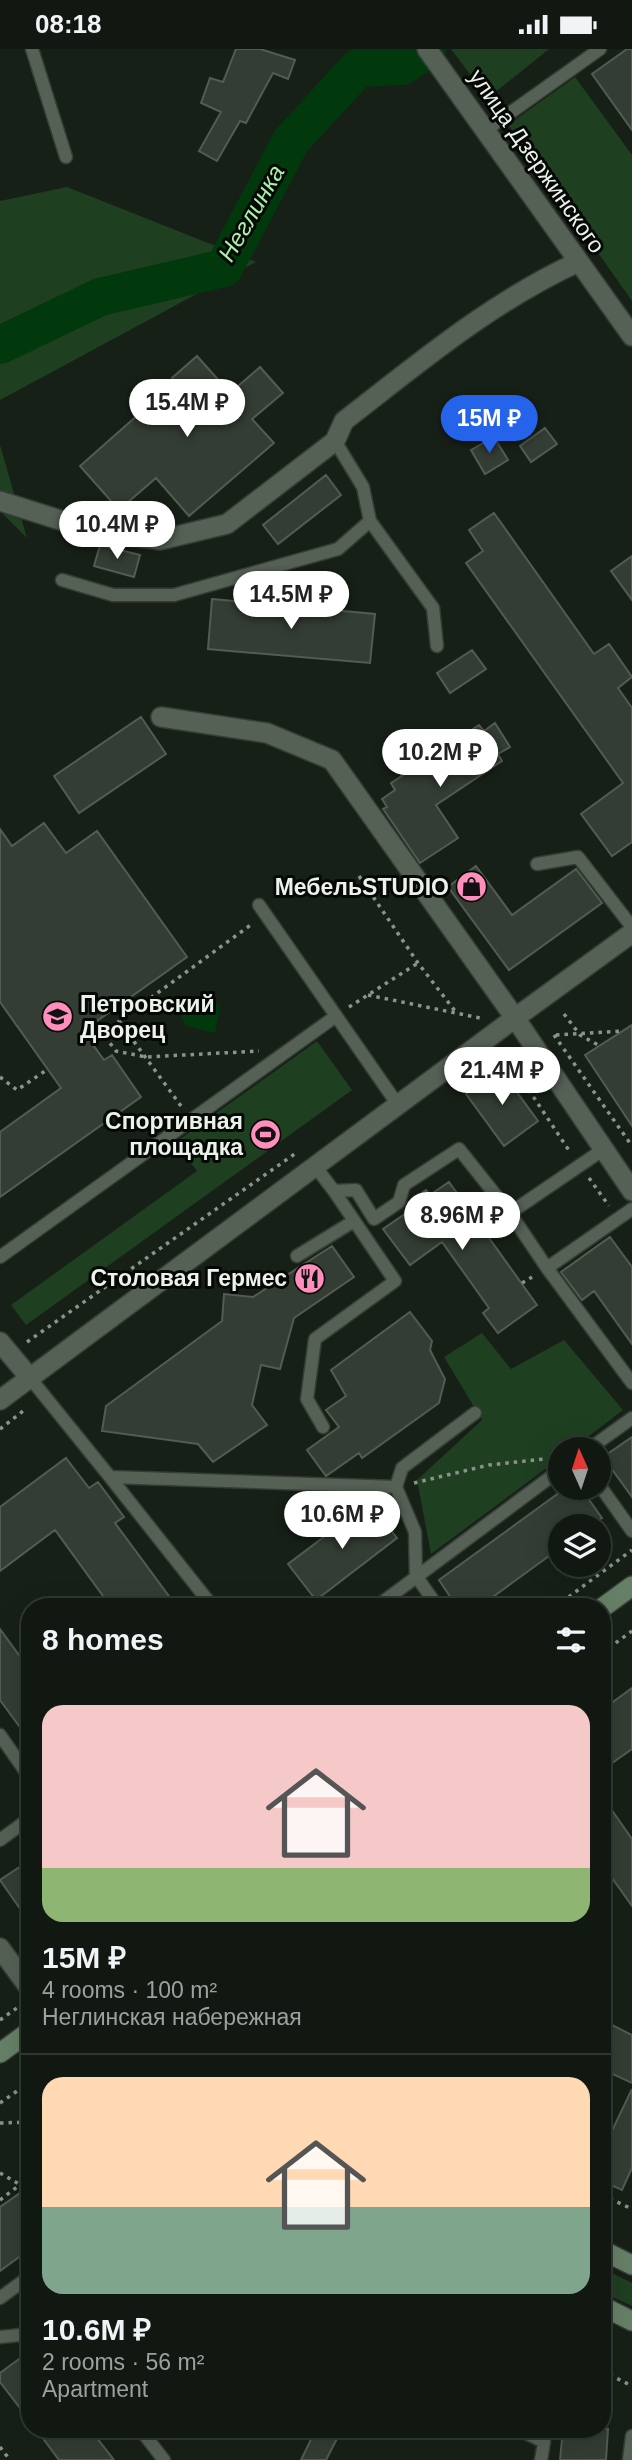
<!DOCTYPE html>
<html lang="en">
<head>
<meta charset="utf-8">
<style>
  :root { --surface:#111811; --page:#1e251f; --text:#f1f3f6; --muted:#9ca09f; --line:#303731; --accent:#2563eb }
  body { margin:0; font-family:Helvetica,sans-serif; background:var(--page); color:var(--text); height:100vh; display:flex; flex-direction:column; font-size:26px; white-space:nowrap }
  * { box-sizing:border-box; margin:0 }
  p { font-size:23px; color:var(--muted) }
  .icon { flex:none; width:38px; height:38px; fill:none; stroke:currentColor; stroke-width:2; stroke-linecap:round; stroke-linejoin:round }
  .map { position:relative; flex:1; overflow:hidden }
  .side { position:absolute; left:21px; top:1549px; width:590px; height:840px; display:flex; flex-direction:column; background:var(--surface); border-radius:28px; box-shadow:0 7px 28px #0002,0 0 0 2px var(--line) }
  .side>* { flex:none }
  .needle { width:46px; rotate:357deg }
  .tools { position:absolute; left:548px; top:1388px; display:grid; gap:14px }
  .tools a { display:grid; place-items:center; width:63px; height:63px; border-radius:50%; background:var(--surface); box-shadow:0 7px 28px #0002,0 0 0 2px var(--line); font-size:35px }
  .price { position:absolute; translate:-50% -60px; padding:0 16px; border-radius:24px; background:#fff; color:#222; font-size:23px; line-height:46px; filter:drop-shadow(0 2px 4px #0008) }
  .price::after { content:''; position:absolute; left:50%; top:42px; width:21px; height:16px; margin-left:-10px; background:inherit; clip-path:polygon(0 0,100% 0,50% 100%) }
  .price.selected { background:var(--accent); color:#fff }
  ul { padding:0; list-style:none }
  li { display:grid; align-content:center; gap:14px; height:371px; padding:0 21px }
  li+li { border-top:2px solid var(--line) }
  li span { display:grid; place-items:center; height:217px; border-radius:21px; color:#555 }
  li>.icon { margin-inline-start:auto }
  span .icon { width:126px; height:126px; fill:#fffc; stroke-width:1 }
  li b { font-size:30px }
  h2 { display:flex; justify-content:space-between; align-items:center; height:84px; padding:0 21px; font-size:30px }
  .status { display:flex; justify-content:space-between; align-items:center; height:49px; padding:0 35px; background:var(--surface); direction:ltr }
  .status svg { height:19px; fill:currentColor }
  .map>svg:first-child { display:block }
  .green { fill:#1f3f21 }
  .water { fill:#02390c }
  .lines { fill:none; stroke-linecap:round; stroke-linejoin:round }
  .river { stroke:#02390c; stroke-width:38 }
  .building { fill:#333d33; stroke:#525c52; stroke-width:2 }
  .service-casing { stroke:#363c37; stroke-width:15 }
  .minor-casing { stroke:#363c37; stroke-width:22 }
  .tertiary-casing { stroke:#363c37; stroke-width:22 }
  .secondary-casing { stroke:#363c37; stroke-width:22 }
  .path { stroke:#8b938b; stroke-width:3.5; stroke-dasharray:3.5 5; stroke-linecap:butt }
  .service { stroke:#566156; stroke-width:12 }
  .minor { stroke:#566156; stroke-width:19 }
  .tertiary { stroke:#566156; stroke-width:19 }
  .secondary { stroke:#668067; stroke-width:19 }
  .labels { text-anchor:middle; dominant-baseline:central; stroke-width:6; stroke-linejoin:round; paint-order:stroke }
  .street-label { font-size:23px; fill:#ebf2eb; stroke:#050805 }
  .poi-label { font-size:23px; font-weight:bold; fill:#ebf2eb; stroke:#050805; text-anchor:end }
  .water-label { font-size:24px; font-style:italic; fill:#a6f0a9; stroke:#050805 }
</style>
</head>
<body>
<div class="status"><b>08:18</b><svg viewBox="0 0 49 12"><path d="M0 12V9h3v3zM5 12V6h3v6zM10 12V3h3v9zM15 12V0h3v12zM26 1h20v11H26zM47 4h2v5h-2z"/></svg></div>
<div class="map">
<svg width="632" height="2411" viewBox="0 0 632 2411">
  <rect width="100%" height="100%" fill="#172017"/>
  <path class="green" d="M451,0H549L488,49Z
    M575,28L632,106V252L508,76Z
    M67,138L256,213L0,351V152Z
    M0,396L27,489L0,462Z
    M317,992L352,1041L26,1276L11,1256L197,1122L176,1093Z
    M482,1284L511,1320L564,1291L623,1361L572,1400H560V1409L431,1505L417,1431L482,1371L444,1308Z
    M602,2219L632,2234V2257L602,2243Z"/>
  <path class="water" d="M215,953L220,958L215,984L186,977L181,968L183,962C195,961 203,954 215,953Z"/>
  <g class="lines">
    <path class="river" d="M0,296L100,248L224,219L291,92L358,19L402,17L427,0"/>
  </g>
  <path class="building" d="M236,0H260L295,11L288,30L273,24L246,74L240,72L217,112L199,102L221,63L201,54L210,29L223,33Z
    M627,0H632V81L592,25Z
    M197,307L230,344L260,318L283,344L252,370L274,394L189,467L156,429L119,461L80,417L175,333L172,329Z
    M545,379L557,395L531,413L520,397Z
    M494,388L508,411L485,425L471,401Z
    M326,426L341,446L278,495L263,476Z
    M494,464L594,605L609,595L632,628L618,639L632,659V793L612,807L581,765L623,734L466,514L483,502L469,481Z
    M100,496L140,506L134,528L94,517Z
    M632,507V551L611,522Z
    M212,550L375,565L370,614L208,600Z
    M472,601L486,620L450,644L437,624Z
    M141,668L166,705L79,764L54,727Z
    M495,674L510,698L498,705L502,712L436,756L458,789L420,814L383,760L387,758L382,750L395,741L391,734L479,676L484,682Z
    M44,774L66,804L97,782L187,908L83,982L104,1011L112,1006L141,1048L0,1148V1083L61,1039L0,953V780L12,797Z
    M476,817L512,866L576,820L602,854L509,921L448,838Z
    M632,976V1077L585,1006Z
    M500,1020L538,1072L504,1097L466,1045Z
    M449,1133L537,1256L498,1284L483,1264L489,1259L442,1193L410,1216L383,1180L412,1160L408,1154L426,1141L430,1146Z
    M610,1188L632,1218V1295L594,1242L582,1251L561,1223Z
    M332,1197L354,1228L294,1269L280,1320L261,1316L252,1356L267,1376L213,1413L198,1395L102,1382L106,1357L222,1272L224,1245L253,1248Z
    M410,1263L432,1292L430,1301L445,1330L439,1354L362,1409L359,1404L326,1427L307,1401L339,1378L326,1361L346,1347L331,1321Z
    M632,1388V1448L603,1408Z
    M66,1409L89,1439L98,1433L124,1468L115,1474L177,1558H111L55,1481L0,1522V1458Z
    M567,1438H580L602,1469L591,1477H560V1499L479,1558H457L439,1531Z
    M369,1454L397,1489L316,1551L288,1515Z
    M0,1580L30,1621V1692L0,1651Z
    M632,1639V1700L602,1721V1661Z
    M602,1747L632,1790V1857L602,1815Z
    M30,1811V1874L0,1831Z
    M602,1971L632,1986V2034L602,2020Z
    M632,2040V2119L622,2141L602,2132V2085L609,2088Z
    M30,2137V2200L0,2222V2158Z
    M30,2302V2372L0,2333V2324Z
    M36,2380H90L114,2411H59Z
    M316,2380H342L326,2411H301Z
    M563,2380H608L606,2411H560Z"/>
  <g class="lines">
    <defs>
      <path id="service" d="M32,0L66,108
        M486,81L600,0
        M370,472L433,559L437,597
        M62,531L113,546H174L338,500L370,472L363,438L335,392
        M537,815L578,808L632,878
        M259,856L398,1056
        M315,1117L334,1142L356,1141L374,1170L399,1153L404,1136L459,1100L510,1164L547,1219
        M632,1160L547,1219L632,1334
        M510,1164L604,1100
        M297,1207L354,1172
        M0,1208L336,967
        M30,1329L110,1428L396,1438
        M323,1378L307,1350L315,1290L395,1232L334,1142
        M589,1400L632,1369
        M110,1428L213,1558
        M598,1434L632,1482
        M376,1558L560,1421
        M438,1558L416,1527L415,1483L396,1438L402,1419L475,1364
        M0,1686L30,1729
        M0,1791L30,1769
        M0,2249L30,2227
        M0,2288L30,2285
        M140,2380L164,2411
        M518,2380L544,2393L541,2411
        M629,2411L632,2387"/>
      <path id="minor" d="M427,0L632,287
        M0,452L98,483L160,491L227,475L335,392L344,372C419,314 491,253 578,213
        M0,1293L30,1329
        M0,1351L515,969L332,711L267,684L161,668
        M0,1899L30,1940"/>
      <path id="tertiary" d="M632,884L515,969L632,1142"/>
      <path id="secondary" d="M602,1559L632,1537
        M0,2004L30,1982
        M602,2201L632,2216
        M602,2257L632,2272"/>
    </defs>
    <use href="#service" class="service-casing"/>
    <use href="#minor" class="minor-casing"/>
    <use href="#tertiary" class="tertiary-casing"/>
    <use href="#secondary" class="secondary-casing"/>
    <path class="path" d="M359,827L418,914L455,962
      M368,946L480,969
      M349,958L418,914
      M564,965L580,986L600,997
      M554,986L632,1097
      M556,986L623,982
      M91,992L103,985L116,1002L146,1008L259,1002
      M498,1009L505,1005L570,1103
      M0,1028L17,1041L48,1020
      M181,1057L119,972L252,875
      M589,1129L609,1157
      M522,1234L532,1228
      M27,1293L296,1104
      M0,1380L23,1362
      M414,1434L489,1416L544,1410
      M555,1558L632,1501
      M602,1604L632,1582
      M0,1971L21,1956
      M0,2054L30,2033
      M0,2074L30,2073
      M0,2124L19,2135
      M602,2146L632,2160
      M0,2151L30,2128
      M602,2322L632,2337
      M0,2398L10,2411"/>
    <use href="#service" class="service"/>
    <use href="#minor" class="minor"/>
    <use href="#tertiary" class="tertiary"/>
    <use href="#secondary" class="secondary"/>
  </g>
  <defs>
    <symbol id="shop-disc" viewBox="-11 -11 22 22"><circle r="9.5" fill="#fe8ebb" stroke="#050805"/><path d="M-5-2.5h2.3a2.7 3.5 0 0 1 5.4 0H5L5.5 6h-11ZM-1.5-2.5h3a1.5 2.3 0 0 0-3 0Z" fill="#111"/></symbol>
    <symbol id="school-disc" viewBox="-11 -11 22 22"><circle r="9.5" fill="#fe8ebb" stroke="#050805"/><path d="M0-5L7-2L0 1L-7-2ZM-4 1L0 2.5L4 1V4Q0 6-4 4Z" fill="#111"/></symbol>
    <symbol id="stadium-disc" viewBox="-11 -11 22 22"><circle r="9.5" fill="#fe8ebb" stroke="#050805"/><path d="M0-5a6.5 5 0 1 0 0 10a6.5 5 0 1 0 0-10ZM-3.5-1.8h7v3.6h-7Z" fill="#111"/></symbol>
    <symbol id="restaurant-disc" viewBox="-11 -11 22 22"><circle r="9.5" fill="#fe8ebb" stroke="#050805"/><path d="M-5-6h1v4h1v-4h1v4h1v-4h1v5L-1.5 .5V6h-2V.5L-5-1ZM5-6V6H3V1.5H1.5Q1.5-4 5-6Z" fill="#111"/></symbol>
  </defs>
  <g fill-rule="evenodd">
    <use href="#shop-disc" x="454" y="820" width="35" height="35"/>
    <use href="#school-disc" x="40" y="950" width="35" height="35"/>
    <use href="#stadium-disc" x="248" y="1068" width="35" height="35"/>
    <use href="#restaurant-disc" x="292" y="1212" width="35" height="35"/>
  </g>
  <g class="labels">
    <g class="street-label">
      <text transform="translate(537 112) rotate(55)">улица Дзержинского</text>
    </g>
    <g class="poi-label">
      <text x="449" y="838">МебельSTUDIO</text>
      <text x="80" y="955" text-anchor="start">Петровский<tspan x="80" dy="26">Дворец</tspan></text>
      <text x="243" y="1072">Спортивная<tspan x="243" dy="26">площадка</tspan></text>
      <text x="287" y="1229">Столовая Гермес</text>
    </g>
    <g class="water-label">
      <text transform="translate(251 164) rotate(-60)">Неглинка</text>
    </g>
  </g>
</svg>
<div class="tools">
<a><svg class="needle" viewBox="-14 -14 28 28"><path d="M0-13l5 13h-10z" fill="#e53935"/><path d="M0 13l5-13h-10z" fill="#9ca09f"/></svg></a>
<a><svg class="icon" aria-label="layers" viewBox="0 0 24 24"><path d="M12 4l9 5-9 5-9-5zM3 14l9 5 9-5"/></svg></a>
</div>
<b class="price" style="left:187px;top:390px">15.4M ₽</b>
<b class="price selected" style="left:489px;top:406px">15M ₽</b>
<b class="price" style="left:117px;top:512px">10.4M ₽</b>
<b class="price" style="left:291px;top:582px">14.5M ₽</b>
<b class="price" style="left:440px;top:740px">10.2M ₽</b>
<b class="price" style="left:502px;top:1058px">21.4M ₽</b>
<b class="price" style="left:462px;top:1203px">8.96M ₽</b>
<b class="price" style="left:342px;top:1502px">10.6M ₽</b>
<section class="side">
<h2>8 homes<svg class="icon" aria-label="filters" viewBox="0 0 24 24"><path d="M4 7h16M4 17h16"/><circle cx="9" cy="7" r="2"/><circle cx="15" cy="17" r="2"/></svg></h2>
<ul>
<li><span style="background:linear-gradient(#f6c9c9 75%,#8fb573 0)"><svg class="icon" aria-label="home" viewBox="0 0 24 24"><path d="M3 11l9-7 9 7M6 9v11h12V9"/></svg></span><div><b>15M ₽</b><p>4 rooms · 100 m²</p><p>Неглинская набережная</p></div></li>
<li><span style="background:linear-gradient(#ffd9b3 60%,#7fa58c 0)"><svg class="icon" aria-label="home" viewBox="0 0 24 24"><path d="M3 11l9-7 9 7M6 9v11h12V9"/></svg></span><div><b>10.6M ₽</b><p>2 rooms · 56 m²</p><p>Apartment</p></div></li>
</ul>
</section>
</div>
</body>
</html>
